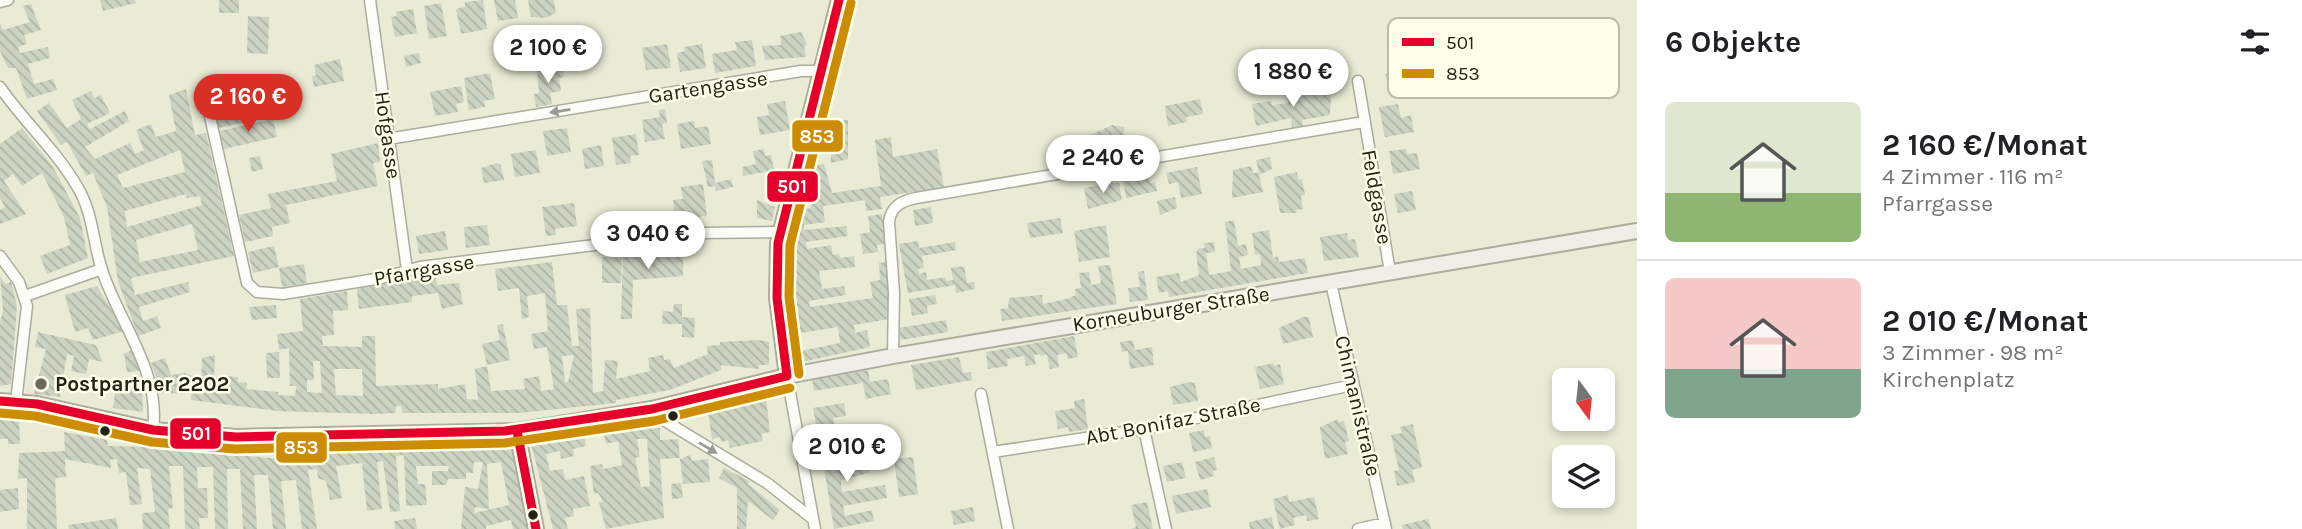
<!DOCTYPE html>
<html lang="de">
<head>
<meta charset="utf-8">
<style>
  :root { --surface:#fff; --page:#f2f2f2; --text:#202124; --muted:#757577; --line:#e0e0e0; --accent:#d93025 }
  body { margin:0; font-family:Karla,sans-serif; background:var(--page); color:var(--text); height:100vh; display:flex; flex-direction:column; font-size:26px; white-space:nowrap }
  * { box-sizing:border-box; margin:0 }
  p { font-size:23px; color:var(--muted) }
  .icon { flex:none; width:38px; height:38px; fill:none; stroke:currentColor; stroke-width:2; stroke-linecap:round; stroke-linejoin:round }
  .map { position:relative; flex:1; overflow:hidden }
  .details { display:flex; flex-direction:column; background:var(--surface); width:665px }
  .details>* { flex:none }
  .needle { width:46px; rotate:165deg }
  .fabs { position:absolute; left:1552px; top:368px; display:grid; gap:14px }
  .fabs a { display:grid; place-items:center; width:63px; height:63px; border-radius:10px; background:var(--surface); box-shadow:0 4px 10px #0003; font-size:35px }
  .price { position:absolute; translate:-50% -60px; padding:0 16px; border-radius:24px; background:#fff; color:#222; font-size:23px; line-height:46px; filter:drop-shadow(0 2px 4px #0008) }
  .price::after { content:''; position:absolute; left:50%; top:42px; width:21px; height:16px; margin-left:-10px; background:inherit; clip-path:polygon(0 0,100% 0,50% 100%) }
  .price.on { background:var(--accent); color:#fff }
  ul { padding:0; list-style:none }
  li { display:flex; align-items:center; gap:21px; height:175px; padding:0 28px }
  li+li { border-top:2px solid var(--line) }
  li span { display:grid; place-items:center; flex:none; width:196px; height:140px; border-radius:10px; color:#555 }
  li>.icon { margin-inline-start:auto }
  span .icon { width:84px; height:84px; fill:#fffc; stroke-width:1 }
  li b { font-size:30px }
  h2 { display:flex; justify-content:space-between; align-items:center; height:84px; padding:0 28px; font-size:30px }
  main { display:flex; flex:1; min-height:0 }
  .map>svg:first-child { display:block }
  .building { fill:url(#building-back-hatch); fill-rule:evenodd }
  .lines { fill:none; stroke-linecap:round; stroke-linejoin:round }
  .street-casing { stroke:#abac9c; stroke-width:13 }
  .secondary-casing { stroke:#abac9c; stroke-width:18 }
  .street { stroke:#fcfcf9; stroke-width:10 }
  .secondary { stroke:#f0eee8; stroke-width:14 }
  .bus-1-casing { stroke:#feffe8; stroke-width:14 }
  .bus-2-casing { stroke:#feffe8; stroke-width:14 }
  .bus-1 { stroke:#e4002b; stroke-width:9 }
  .bus-2 { stroke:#cc8c04; stroke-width:9 }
  .oneway { fill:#9a9a92 }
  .poi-dot { fill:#686958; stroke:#feffe8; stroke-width:2.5 }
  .bus-dot { fill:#222315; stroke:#feffe8; stroke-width:2.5 }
  .labels { text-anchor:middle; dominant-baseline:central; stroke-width:5; stroke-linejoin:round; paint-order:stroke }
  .street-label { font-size:21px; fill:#222315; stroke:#feffe8 }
  .poi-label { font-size:21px; font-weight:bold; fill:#222315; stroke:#feffe8; text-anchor:start }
  .key { fill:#feffe8; stroke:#bcbda9; stroke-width:2 }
  .key-label { font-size:19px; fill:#222315 }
  .line-badge { stroke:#feffe8; stroke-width:2.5 }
  .badge-label { font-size:19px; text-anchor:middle; font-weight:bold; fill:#fff }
</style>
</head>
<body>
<main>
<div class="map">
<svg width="1637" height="529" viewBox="0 0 1637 529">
  <defs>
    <pattern id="building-back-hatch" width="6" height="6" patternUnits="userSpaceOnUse" patternTransform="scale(1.75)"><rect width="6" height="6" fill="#ccd3c2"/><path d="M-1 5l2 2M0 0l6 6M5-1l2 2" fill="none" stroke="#afb5a6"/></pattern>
  </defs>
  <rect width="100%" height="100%" fill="#e9ebd5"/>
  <path class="building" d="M100,0H135L136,3L103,11Z
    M219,0H239V13H219Z
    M483,0L487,29L461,34L456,9L465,7V2Z
    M494,0H515L518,18L498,21Z
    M528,0H554L556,13L546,18L531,17Z
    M441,3L447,36L429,39L424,6Z
    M31,4L41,30L24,35L27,44L18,47L20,53L48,47L50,58L28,64L34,84L53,79L57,90L27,99L16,68H8L0,51V23L3,30L30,22L23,6Z
    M413,9L417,33L395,37L391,17L397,16L396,12Z
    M248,16L269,17L268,54L247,53Z
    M801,32L807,44L804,47L806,57L765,60L762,46L781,45L780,36Z
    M752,40L756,66L715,73L712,54L737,50L735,42Z
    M667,44L671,68L646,70L642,48Z
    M702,44L706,68L680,72L677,53L685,51L684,47Z
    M419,53L421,63L406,67L404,56Z
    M340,59L344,81L314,87L312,76L316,75L314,65Z
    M1420,66L1427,87L1406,93L1389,92L1385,74Z
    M562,67L564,77L559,78L561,91L550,93L552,104L536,107L534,94L539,93L537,71Z
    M490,73L495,99L484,101L485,107L469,110L464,78Z
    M461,86L464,102L456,104L458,112L435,116L430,92Z
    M186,89L195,135L206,133L234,256L131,278L135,295L188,282L190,292L139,307L143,321L157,316L161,328L138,336L118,281L107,207L93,173L86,176L67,142L61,145L37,111L49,103L67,128L81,119L72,100L91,91L94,98L101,95L110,113L87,124L90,129L125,111L129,121L85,147L95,159L130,143L135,154L144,150L136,130L151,124L156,137L176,131L169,95ZM180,150L185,172L123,188L117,175ZM186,194L187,198L200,196L202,205L127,227L125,211ZM192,224L198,250L140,262L136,240Z
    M1319,91L1320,94L1331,95L1330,115L1302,120L1303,126L1292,128L1291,118L1256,126L1252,104L1271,101L1272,105L1288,103L1286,95L1294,93L1295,98Z
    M230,92L232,103L247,100L251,121L219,128L212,96Z
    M1200,99L1203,114L1186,117L1187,122L1168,126L1165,106Z
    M785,101L790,130L760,135L757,117L769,115L767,104Z
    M1398,104L1401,118L1411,115L1414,132L1385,137L1379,107Z
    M665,109L667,123L662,124L665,139L645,142L642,120L660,117L659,110Z
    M273,119L277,137L224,149L220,131Z
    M831,120H848V159L831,163Z
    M694,121L695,128L708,126L711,144L681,149L677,124Z
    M1112,125L1124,127L1123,147L1107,152L1089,151L1086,137Z
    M22,128L53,167L80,218L88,258L47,274L40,256L70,245L64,217L42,173L22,186L13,174L4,181L26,214L0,224V210L5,207L0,198V144Z
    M567,128L571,152L547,156L543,131Z
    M636,134L639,155L630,156L631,163L616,165L612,138Z
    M891,137L893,157L937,149L944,187L880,197L882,209L866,211L865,200L823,206L825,222L804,225V230L846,226L848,236L806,242L807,249L831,245L833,255L839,254L840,258L854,256L855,267L819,271L822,289L844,286L846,295L809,301L810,307L873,298L870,282L880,280L879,263L887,262L889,295V319L854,325L855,333L867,330L870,347L802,362L800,351L840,343L838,327L794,334L789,294L795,293L787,245L793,244L791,227L800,226L798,210L811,208L807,166L824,164L832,193L881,186L875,140Z
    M378,143L380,162L373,163L378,186L286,205L290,223L272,227L273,236L245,242L239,215L271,208L268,194L337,181L331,154Z
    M601,145L604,166L585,169L582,149Z
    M764,149L765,156L771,155L774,170L743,176L742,167L756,164L753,151Z
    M1406,149L1407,154L1417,153L1420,169L1393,174L1389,151Z
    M536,150L540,173L515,177L511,154Z
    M260,156L263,169L252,172L249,158Z
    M1270,157L1272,169L1259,175L1263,192L1232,198L1233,170L1251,166L1253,173H1259L1256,160Z
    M712,160L715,183L731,179L733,187L716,191L715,186L708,187L702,161Z
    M497,163L501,165L504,180L484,183L481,168Z
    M1197,167L1202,194L1181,198L1178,182L1169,184L1166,173Z
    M1297,172L1298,180L1302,179L1305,195L1301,196L1303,209L1296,210L1297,213H1280L1274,177Z
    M1149,176L1150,183L1155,182L1157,191L1126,198L1123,181Z
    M1110,183H1119L1122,200L1088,209L1084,188Z
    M703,184L707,216L675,220L673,200L683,199L681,187Z
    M1412,191L1416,210L1398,213L1394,194Z
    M1175,197L1177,208L1160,215L1157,201Z
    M757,200L775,207L772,221L757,218Z
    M574,203L577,226L555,229L556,235L546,236L542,207Z
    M931,207L933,223L915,226L913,210Z
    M882,214L886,244L877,245L878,252L863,254L860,234L870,232L868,216Z
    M1060,218L1063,233L1030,238L1027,223Z
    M1234,220L1238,246L1246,244L1248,255L1239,257L1241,269L1261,265L1260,254L1255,255L1252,233L1269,230L1273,258L1278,256L1279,262L1305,258L1308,273L1169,297L1168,291L1159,293L1156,277L1179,273L1181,282L1199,275L1196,253L1198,249L1205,248L1204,243L1214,242L1215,252L1206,253L1209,275L1231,271L1225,222Z
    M487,225L490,245L466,248L464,227Z
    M1106,225L1110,257L1079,262L1074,231Z
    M445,231L448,250L419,254L416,236Z
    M1347,233L1348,240L1355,239L1359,257L1324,261L1320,237Z
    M918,241L919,248L955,242L956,250L922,256L924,268L918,269L919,274L926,272L927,280L945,277L946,281L953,280L951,268L964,266L967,283L974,282L975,289L956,293L955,285L908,293L899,244Z
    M274,246L279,267L253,273L248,252Z
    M683,246V276L633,280L632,319H621L623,253Z
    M602,257L622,258L621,283H602Z
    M552,262L557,305H567L572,346H579L576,309L590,308L593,393L603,391L605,360L618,361L616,379L650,371L648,358L663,355L664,360L670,359L674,368L708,354L707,346L720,345V342L759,340L769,342V365H759V369L721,365V370L670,390L616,400V403L519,413H403L401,406H396L395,413L376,414L277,411L191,400V394L162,393L151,363L165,358L171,375L185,373L193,376L192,389L201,390L202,358L215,355L214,378L226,380L227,376L238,377V382L247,383L246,389L278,392V395L294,396L297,386H290L289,348L279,350L277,334L303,331L300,299L347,291L348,310L333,311L334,335L322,336L323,346L362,347V336H375L376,386L438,384V389L465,384L467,399L478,400L475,369L487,366L491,391L525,389L523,379L539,376L541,391L554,389L547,347L534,349L531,334L548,331L545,293L527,296L529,317L522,319L519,288L498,291L495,269ZM574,355L568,382H565L562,356ZM313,361H320L322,393L307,392V380H314ZM334,369H362L363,396L336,395Z
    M304,264L307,283L282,287L279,268Z
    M1110,265L1117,304L1002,321L1000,309L1008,308L1009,298L1042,295L1043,304L1066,299L1076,295L1075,289L1081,288L1079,273L1089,272L1091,285L1101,283L1098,266Z
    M1144,271L1148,300L1130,302L1128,288L1140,287L1138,272Z
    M435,275L437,285L459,283L463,304L442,309L438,293L412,296V302L359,309L357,289Z
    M0,276L5,284L11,282L17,306L11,384L0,386V323L3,310Z
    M97,286L124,331L93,340L88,328L75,332L65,295Z
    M935,295L937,304L927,306L928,313L912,316L909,299Z
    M674,304H682V317L695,318L694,338L682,337V324H662L663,311L673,312Z
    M276,305L277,318L252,320L249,307Z
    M1303,317H1309L1313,337L1283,344L1279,328Z
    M946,320L948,332L901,340L899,328Z
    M503,324L510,360L487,365L482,344L500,340L497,325Z
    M38,332L96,345L103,362L89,359L86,374L71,371L74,356L67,354L60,397L34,394L46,349L35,347Z
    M1074,336L1078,357L1068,359L1066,353L1057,355L1059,367L1050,369L1047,355L1040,356V354L1034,355L1036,364L1026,366L1024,356L1007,359L1008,366L988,369L986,352Z
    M1133,340L1135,350L1152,347L1154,365L1130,369L1128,351L1122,352L1120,342Z
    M133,349L140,371L127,372L124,354Z
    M279,352L280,378H267L266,353Z
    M959,357L963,373L971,372L972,380L916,390L911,365Z
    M1273,363L1274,366L1280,364L1284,384L1260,389L1255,367Z
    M868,370L870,382L888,379L891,394L866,399L863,383L814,391L812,380Z
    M1189,382L1195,383L1198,401L1173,405L1170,387Z
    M112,383L142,387L143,412L113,408L115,393Z
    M766,398L770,432L761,434L763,441L730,448L728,440L721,442L720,437L712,439L708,412Z
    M1084,399L1088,429L1069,432L1068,427L1058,429L1055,411L1075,408L1074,401Z
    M844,403L846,416L833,418L836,433L818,436L813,408Z
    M19,416L20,444H8V439H0V417Z
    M1338,419V422L1344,421L1349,441L1345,442L1348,454L1325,459L1320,427Z
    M633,420L634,427L660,428V440L678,439L680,458L660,459L664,518L606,529L599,502H602L601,498L598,493L594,494L590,466L602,464L603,469L622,465L618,441L606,444L602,426ZM637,439H647L650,486L641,487L635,458L640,457Z
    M1413,424L1422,467L1412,470L1415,482L1397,486L1394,471L1399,470L1391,435L1402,433L1400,427Z
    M583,429L586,446L573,449L574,456L561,459L560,451L546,454L550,471L563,469L565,480L584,476L590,506L573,509L574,516L565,518L568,529H553L530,440Z
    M1204,430L1205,437L1210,436L1212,448L1193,452L1189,433Z
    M64,432L107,440L108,446L227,449V454L280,459L374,447L373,444L394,441L414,440L415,447L512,448L527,529H513L511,520L486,526V529H461L465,487L478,489L483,462H474L473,473H466V479H448L446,485H432V471H448L449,466H416L418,484H425L427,505L406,506L404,455L396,456L400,511L390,512L383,461L377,462L382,509L367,511L362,463L336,466L342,498L330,500L326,481L318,478L317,469L308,470L317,529H302L296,480L281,481L286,529H273L268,475H254L257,529H243L240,469H227L228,529H215L213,467H197L198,488H207L208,518H199L200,529H185L183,466H169L173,508L168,509L170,529H143L142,513L155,512L150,469L137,468L142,504L130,505L126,472L119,473L117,459L110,460L111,468L65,459L66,477L55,478L57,529H27V478L18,479L19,453L65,451ZM501,462L509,505L474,513L475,507L489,509L487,464Z
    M852,438L854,448L830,452L833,456L856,453L858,465L868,463L869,473L841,480L842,492L885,485L887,498L843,506L845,516L872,510L874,521L834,529L820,443Z
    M690,455L692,461L708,459L710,482L683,484L680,459Z
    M913,457L918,494L899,497L894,459Z
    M1214,457L1217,470L1213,471L1214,476L1200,480L1195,462Z
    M1182,462L1186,478L1167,482L1163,466Z
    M724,468L749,481L748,484L780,510L773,520L748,501L746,529H737V488L719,478Z
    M681,483L683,498L672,499L671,484Z
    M18,488L19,509L0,512V490Z
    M1207,489L1211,507L1176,514L1172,496Z
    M1288,495L1289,502L1314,497L1319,519L1307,521L1306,515L1293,518L1295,525L1280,529L1273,499Z
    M1147,502L1153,529H1131L1136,527L1131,505Z
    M973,507L975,521L954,525L951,511Z
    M1272,517L1274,529H1250L1249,522Z
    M116,518L118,529H69L68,525Z
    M415,518L417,529H395L394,521Z
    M1428,519L1431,529H1403L1402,525Z"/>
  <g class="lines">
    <defs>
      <path id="street" d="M370,0L407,270
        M0,2L8,0
        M1358,81L1390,272
        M0,87C24,122 57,151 78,188C93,213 93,243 102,270C119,323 161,371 153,430
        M209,112L247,283L257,292L283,294L382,278L420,267L578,247L699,233L780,232
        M388,139L801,71H821
        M0,256L19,282L27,306L16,402
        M1331,283L1386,529
        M25,296L102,269
        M893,356L894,292L889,222C891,206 902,201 916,198L1364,122
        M787,376L815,529
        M981,394L1008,529
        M652,409L660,418L767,483L813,519
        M1144,429L1166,529
        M993,452L1144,429L1353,385
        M1358,529L1385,523"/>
      <path id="secondary" d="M787,376L777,298L778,243L839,0
        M0,401L37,404L153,430L236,437L517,431L652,409L787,376L893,356L1637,231
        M517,431L536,529"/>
    </defs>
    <use href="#street" class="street-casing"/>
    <use href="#secondary" class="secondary-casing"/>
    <use href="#street" class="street"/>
    <use href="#secondary" class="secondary"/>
    <defs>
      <path id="bus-1" d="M787,376L777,298L778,243L839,0
        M0,401L37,404L153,430L236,437L505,431L652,409L787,376
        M517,431L536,529"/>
      <path id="bus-2" d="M799,374L789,297L790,245L851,3
        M0,413L35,416L152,442L235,449L505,443L654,421L790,388"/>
    </defs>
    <use href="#bus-1" class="bus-1-casing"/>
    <use href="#bus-2" class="bus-2-casing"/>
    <use href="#bus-1" class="bus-1"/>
    <use href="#bus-2" class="bus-2"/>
  </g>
  <defs><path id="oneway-solid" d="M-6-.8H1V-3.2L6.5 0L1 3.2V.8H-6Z" transform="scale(1.75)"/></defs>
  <g class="oneway">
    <use href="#oneway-solid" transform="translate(560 111) rotate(171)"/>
    <use href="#oneway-solid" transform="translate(708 448) rotate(31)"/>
  </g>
  <circle class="poi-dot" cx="41" cy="384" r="7"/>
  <g class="bus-dot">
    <circle cx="673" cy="416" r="6"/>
    <circle cx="105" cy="431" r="6"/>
    <circle cx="533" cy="515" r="6"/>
  </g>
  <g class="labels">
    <g class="street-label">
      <text transform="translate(708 87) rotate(-9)">Gartengasse</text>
      <text transform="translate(388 135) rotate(82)">Hofgasse</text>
      <text transform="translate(1377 197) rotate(80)">Feldgasse</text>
      <text transform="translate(424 270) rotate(-10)">Pfarrgasse</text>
      <text transform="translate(1171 309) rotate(-9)">Korneuburger Straße</text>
      <text transform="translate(1358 406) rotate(77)">Chimanistraße</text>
      <text transform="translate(1173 421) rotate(-11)">Abt Bonifaz Straße</text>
    </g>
    <g class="poi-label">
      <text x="55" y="384">Postpartner 2202</text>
    </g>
  </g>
  <rect x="1388" y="18" width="231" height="80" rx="10" class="key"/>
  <rect x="1402" y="38" width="32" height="8" fill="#e4002b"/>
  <rect x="1402" y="69" width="32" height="9" fill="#cc8c04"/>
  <g class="key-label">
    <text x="1446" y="49">501</text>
    <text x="1446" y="80">853</text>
  </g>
  <g class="line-badge">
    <rect x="791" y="119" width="53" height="34" rx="7" fill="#cc8c04"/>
    <rect x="766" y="170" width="53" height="33" rx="7" fill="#e4002b"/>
    <rect x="169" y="417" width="53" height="33" rx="7" fill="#e4002b"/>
    <rect x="275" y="431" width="53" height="33" rx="7" fill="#cc8c04"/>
  </g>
  <g class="badge-label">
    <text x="817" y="143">853</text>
    <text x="792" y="193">501</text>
    <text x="196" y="440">501</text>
    <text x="301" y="454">853</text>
  </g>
</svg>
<div class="fabs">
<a><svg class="needle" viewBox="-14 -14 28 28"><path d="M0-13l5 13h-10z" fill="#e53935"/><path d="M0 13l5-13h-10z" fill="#757577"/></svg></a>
<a><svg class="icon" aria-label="layers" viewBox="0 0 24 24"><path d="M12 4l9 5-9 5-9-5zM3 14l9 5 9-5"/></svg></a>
</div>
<b class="price" style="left:548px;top:85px">2 100 €</b>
<b class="price" style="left:1293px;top:109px">1 880 €</b>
<b class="price on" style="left:248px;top:134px">2 160 €</b>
<b class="price" style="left:1103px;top:195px">2 240 €</b>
<b class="price" style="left:648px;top:271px">3 040 €</b>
<b class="price" style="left:847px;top:484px">2 010 €</b>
</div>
<section class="details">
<h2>6 Objekte<svg class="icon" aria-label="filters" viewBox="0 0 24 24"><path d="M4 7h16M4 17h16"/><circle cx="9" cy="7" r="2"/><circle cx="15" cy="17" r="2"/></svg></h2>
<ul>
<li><span style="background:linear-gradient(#dfe7d0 65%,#8fb573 0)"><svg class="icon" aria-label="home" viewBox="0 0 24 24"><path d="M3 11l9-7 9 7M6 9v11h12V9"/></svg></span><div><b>2 160 €/Monat</b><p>4 Zimmer · 116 m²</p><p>Pfarrgasse</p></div></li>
<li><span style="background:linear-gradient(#f6c9c9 65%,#7fa58c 0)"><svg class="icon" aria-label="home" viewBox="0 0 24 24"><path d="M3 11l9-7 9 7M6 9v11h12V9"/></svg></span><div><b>2 010 €/Monat</b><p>3 Zimmer · 98 m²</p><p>Kirchenplatz</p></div></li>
</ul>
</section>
</main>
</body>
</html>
